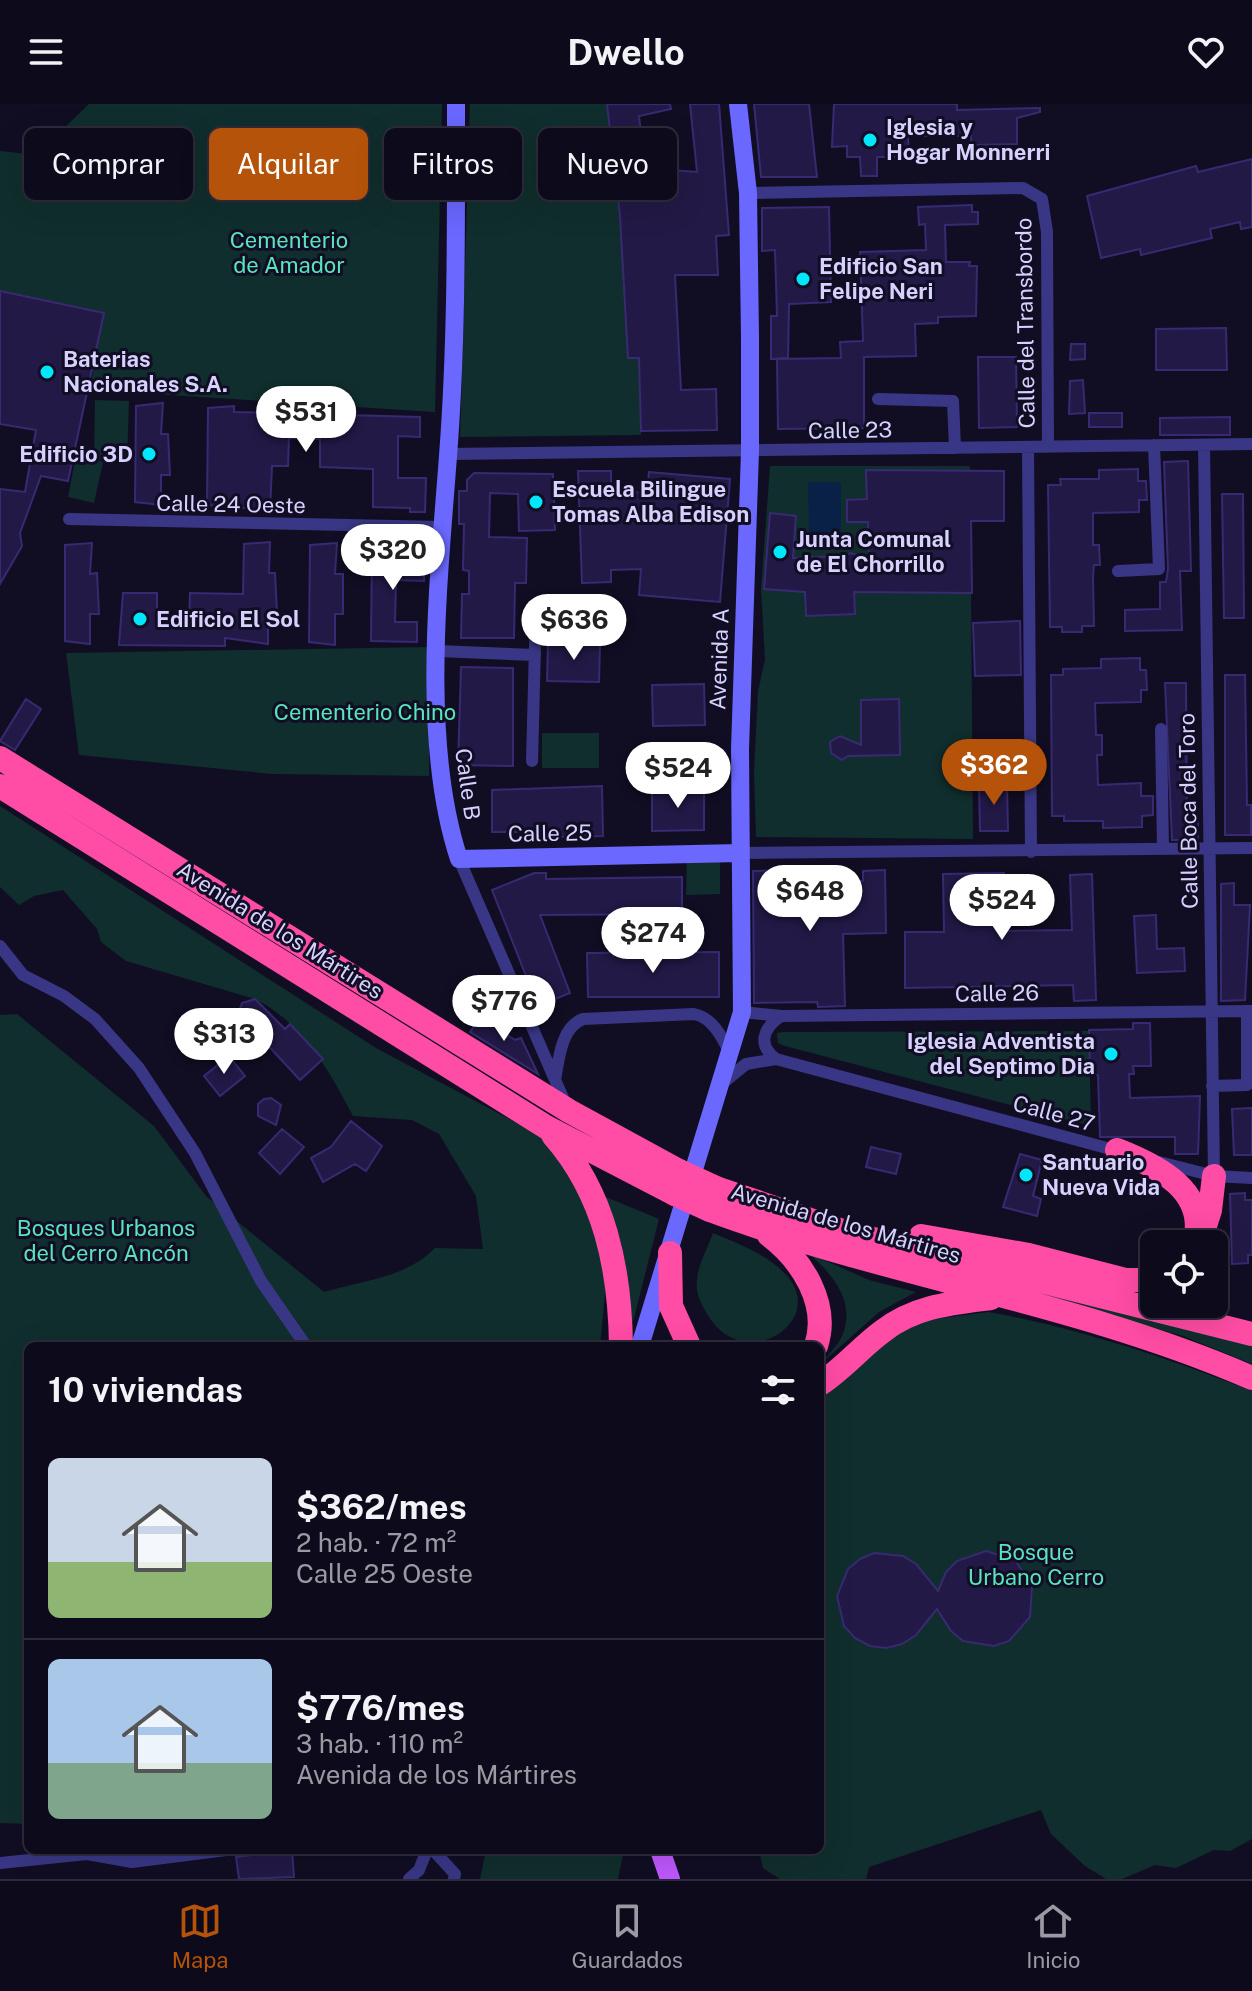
<!DOCTYPE html>
<html lang="es">
<head>
<meta charset="utf-8">
<style>
  :root { --surface:#0d0a1b; --page:#161324; --text:#f1f3f6; --muted:#9a9aa3; --line:#2d2b3a; --accent:#b45309 }
  body { margin:0; font-family:"Public Sans",sans-serif; background:var(--page); color:var(--text); height:100vh; display:flex; flex-direction:column; font-size:30px; white-space:nowrap }
  * { box-sizing:border-box; margin:0 }
  p { font-size:26px; color:var(--muted) }
  .icon { flex:none; width:44px; height:44px; fill:none; stroke:currentColor; stroke-width:2; stroke-linecap:round; stroke-linejoin:round }
  .map { position:relative; flex:1; overflow:hidden }
  .side { position:absolute; left:24px; top:1238px; width:800px; height:512px; display:flex; flex-direction:column; background:var(--surface); border-radius:12px; box-shadow:0 8px 32px #0002,0 0 0 2px var(--line) }
  .side>* { flex:none }
  .hud { position:absolute; left:24px; top:24px; width:800px; height:72px; display:flex; gap:16px }
  .controls { position:absolute; left:1140px; top:1126px; display:grid; gap:16px }
  .controls a { display:grid; place-items:center; width:88px; height:88px; border-radius:12px; background:var(--surface); box-shadow:0 8px 32px #0002,0 0 0 2px var(--line); font-size:40px }
  .price { position:absolute; translate:-50% -68px; padding:0 18px; border-radius:28px; background:#fff; color:#222; font-size:26px; line-height:52px; filter:drop-shadow(0 2px 4px #0008) }
  .price::after { content:''; position:absolute; left:50%; top:48px; width:24px; height:18px; margin-left:-12px; background:inherit; clip-path:polygon(0 0,100% 0,50% 100%) }
  .price.current { background:var(--accent); color:#fff }
  ul { padding:0; list-style:none }
  li { display:flex; align-items:center; gap:24px; height:200px; padding:0 24px }
  li+li { border-top:2px solid var(--line) }
  li span { display:grid; place-items:center; flex:none; width:224px; height:160px; border-radius:12px; color:#555 }
  li>.icon { margin-inline-start:auto }
  span .icon { width:96px; height:96px; fill:#fffc; stroke-width:1 }
  li b { font-size:34px }
  h2 { display:flex; justify-content:space-between; align-items:center; height:96px; padding:0 24px; font-size:34px }
  .pill { padding:0 28px; border-radius:12px; background:var(--surface); box-shadow:0 8px 32px #0002,0 0 0 2px var(--line); font-size:28px; line-height:72px }
  .pill.current { background:var(--accent); color:#fff }
  header { display:flex; justify-content:space-between; align-items:center; height:104px; padding:0 24px; background:var(--surface); font-size:36px; font-weight:700 }
  .dock { display:flex; justify-content:space-around; align-items:center; height:112px; border-top:2px solid var(--line); background:var(--surface); font-size:22px; color:var(--muted) }
  .dock a { display:grid; justify-items:center; gap:4px }
  .dock .current { color:var(--accent) }
  .map>svg:first-child { display:block }
  .green { fill:#102e2d }
  .water { fill:#0a2147 }
  .building { fill:#221946; stroke:#382a72; stroke-width:2 }
  .lines { fill:none; stroke-linecap:round; stroke-linejoin:round }
  .street { stroke:#393785; stroke-width:12 }
  .secondary { stroke:#6a68ff; stroke-width:18 }
  .primary { stroke:#bf58ff; stroke-width:20 }
  .highway { stroke:#ff4ca4; stroke-width:24 }
  .highway-bridge { stroke:#ff4ca4; stroke-width:24 }
  .poi-dot { fill:#00e6fc; stroke:#110e24; stroke-width:3 }
  .labels { text-anchor:middle; dominant-baseline:central; stroke-width:6; stroke-linejoin:round; paint-order:stroke }
  .poi-label { font-size:22px; font-weight:bold; fill:#d6d1ff; stroke:#110e24; text-anchor:start }
  .park-label { font-size:22px; fill:#59e3bf; stroke:#110e24 }
  .street-label { font-size:22px; fill:#d6d1ff; stroke:#110e24 }
</style>
</head>
<body>
<header><svg class="icon" aria-label="menu" viewBox="0 0 24 24"><path d="M4 6h16M4 12h16M4 18h16"/></svg>Dwello<svg class="icon" aria-label="heart" viewBox="0 0 24 24"><path d="M12 20l-8-8c-3-5 5-10 8-4 3-6 11-1 8 4z"/></svg></header>
<div class="map">
<svg width="1252" height="1775" viewBox="0 0 1252 1775">
  <rect width="100%" height="100%" fill="#110e24"/>
  <path class="green" d="M89,0H442L435,308L90,286L103,209L0,187V47L36,51Z
    M470,0H607L620,112L628,254H639L641,331L460,333Z
    M95,296L129,297L127,356L95,355L103,358L94,399L68,393L76,352L94,355Z
    M770,362H970L973,735L756,733L754,668L758,588L765,555L761,485Z
    M429,543V672L273,670L79,651L66,549Z
    M542,629H599V664H542Z
    M0,702L376,944L541,1032L574,1077L608,1158L600,1242H28V1720L0,1719V911L17,910L154,1022L206,1092L324,1188C363,1176 404,1175 435,1144L483,1145L476,1092L439,1030L412,1016L353,1012C329,966 303,919 255,895L126,857L101,838L97,825L63,786L34,792L19,801L0,783Z
    M687,753H720V790L686,791Z
    M1089,927L1091,1022L785,942L778,939L777,929L784,928Z
    M601,1091L659,1115L633,1218L628,1216C627,1162 627,1139 601,1091Z
    M713,1129C739,1140 769,1151 788,1173C825,1216 749,1269 711,1216C703,1204 695,1191 697,1176C698,1161 708,1143 713,1129Z
    M808,1149L869,1176L916,1188L879,1208L824,1257C829,1249 839,1240 842,1232C857,1198 831,1168 808,1149Z
    M971,1172L1252,1241V1260L1183,1232Z
    M989,1208C1079,1224 1167,1254 1252,1287V1735L1230,1747L1214,1746L1176,1764L1155,1761L1122,1775H1106L1085,1762L1051,1730L1041,1706L869,1763L866,1775H780L763,1764L759,1746H820V1288L905,1224L933,1215Z
    M486,1746H624L618,1775H480Z"/>
  <path class="water" d="M808,378H841V433H809Z"/>
  <path class="building" d="M607,0H670L671,5L639,12L645,64L697,68L690,0H719L729,131L716,132L718,171H675L681,286L716,285L717,326L641,327L639,254H628L620,112Z
    M754,0H809L817,73H761Z
    M834,0H957V6L1040,4V8L1017,14V40L971,41V32H908L909,53H877V72H861L860,53H847V42L832,43Z
    M1252,55V123L1241,125L1240,118L1210,125L1212,134L1141,151L1140,145L1101,154L1087,92L1196,62L1198,68Z
    M972,101V108H978V120L945,121L946,158H970L969,162H977L976,212L938,213V219L915,220L916,252L864,253V324L778,325L777,255L841,254L840,238L863,237L860,148L926,146L925,120L919,121L918,103Z
    M829,103L831,198L789,200L788,254L771,255V212H777L775,146L762,147V104Z
    M0,187L104,209L68,377L41,372L20,429L22,442L0,480V385L25,388L36,326L0,320Z
    M1226,224L1227,266H1156V225Z
    M1071,240H1085V255L1070,256Z
    M978,253H1016L1017,323L979,324Z
    M1083,276L1085,309L1069,310L1070,277Z
    M163,299L161,330H168L170,371H161V401L135,398L136,302Z
    M234,302V308L420,313V333L398,332V374H426L425,408H410V404L373,403V365L320,363V335L289,334L288,362H272L270,406L207,401L208,304Z
    M1089,309H1122V323H1089Z
    M1230,313V331H1160V314Z
    M1188,357L1191,467H1180L1182,526L1125,527V506L1160,505V478H1166L1168,465L1164,358Z
    M1138,365V377H1146L1147,396H1139V408L1093,409V441H1099L1100,461H1094L1093,473L1094,522H1082V528H1062V523H1050L1048,381H1061L1060,375H1099V366Z
    M866,366L1004,367V417H971L972,489L854,488L855,510L806,512L805,488L764,485L770,409L796,412L793,454L843,452L851,449L869,455L868,418H847V396L867,395Z
    M578,367H611V389L647,388L649,368L730,375L720,498L639,491L641,465L611,466V478L582,479Z
    M474,369L553,370L555,426L519,427L518,390L490,389L489,433L527,434L526,479H515L514,534H461L462,490H469V467L463,466L464,420H459V387H467V376Z
    M1222,390H1243L1244,514H1224Z
    M270,438L269,469H275L277,509H268V540L225,534V542L119,541L123,489H157V518H189L190,489L243,490L244,440Z
    M92,439L90,470L97,469L99,510H90V540L65,537V441Z
    M337,439L335,470H343V510H335V541L309,538L310,441Z
    M410,442L425,443L424,477L396,476L395,518H417V538L371,537L372,446L409,447Z
    M1020,517L1021,571L975,572L973,519Z
    M548,539L600,540L599,578L547,577Z
    M1140,554V566H1146L1147,586H1141V598L1095,599L1096,631H1102V651H1097L1098,681L1141,679V692H1153V711L1142,712V723L1103,724V717H1064V712H1052L1051,571H1063V565L1101,564V555Z
    M461,563L513,564V662L458,661Z
    M1225,571H1245L1247,701H1251V731H1225Z
    M1165,579H1186L1187,716H1198V736H1172Z
    M704,580L705,621L653,622L652,581Z
    M26,595L41,605L15,646L0,637Z
    M899,595L900,651L848,652L842,656L831,649L830,638L840,632L861,641V596Z
    M1007,679L1008,727H980L979,680Z
    M602,682L603,732L556,733V728H492V686Z
    M704,686V726L652,727V687Z
    M814,766V773H837V778L863,777V767L885,766L886,829L843,830L845,902L818,903L817,898L754,899L753,767Z
    M534,769H546V775L682,773V810L540,811L570,889L538,902L492,786Z
    M1004,769L1005,827L1072,826L1070,771L1092,770L1096,896L1074,897L1073,881L905,884V828H944L943,770Z
    M1234,779V801H1250L1245,896L1221,897V780Z
    M1156,811L1157,845L1184,844L1185,867L1137,869L1134,812Z
    M719,848V893H588L587,849Z
    M255,895L285,925L290,920L323,955L300,976L263,936L260,939L236,915L242,899Z
    M491,914L496,924L515,936L521,934L538,970L470,928L475,921Z
    M1133,919H1150L1151,962H1133L1134,970H1129L1130,994L1200,992L1198,1050H1175V1033H1100L1098,971H1090L1089,926L1133,925Z
    M229,952L245,972L220,992L204,972Z
    M264,995L271,994L281,1001L276,1021L258,1012V1000Z
    M1252,1004V1051H1234L1232,1005Z
    M351,1017L382,1042L366,1067L355,1060L323,1078L311,1054L331,1043Z
    M282,1025L304,1043L280,1070L259,1049Z
    M871,1043L901,1050L896,1070L866,1063Z
    M1020,1050L1042,1056L1033,1092L1041,1095L1037,1112L1003,1103Z
    M1245,1089V1096H1252V1151H1248V1159L1232,1160L1230,1090Z
    M986,1447L1015,1456L1032,1482L1030,1513L1009,1537L994,1542L963,1537L951,1527L937,1505L916,1531L902,1540L886,1544L870,1542L855,1534L844,1522L837,1492L848,1465L860,1455L874,1449L903,1452L916,1460L938,1487L946,1468L957,1457Z
    M292,1746L294,1773L239,1775L236,1753Z"/>
  <g class="lines">
    <path class="street" d="M748,89L1023,84L1042,95L1047,128L1048,343
      M878,295L953,297L955,344
      M1204,341L1214,1072
      M1028,343L1031,748
      M448,350L1252,340
      M69,415L441,423
      M1118,467L1159,465L1154,341
      M438,547L535,551
      M1161,625L1163,745
      M532,657L536,505L598,507
      M739,749L1252,744
      M459,755L566,1001
      M0,842L23,871L64,892L95,915L139,964L195,1049L261,1177L306,1242
      M742,908L781,912L1252,907
      M776,955C757,941 763,924 781,912
      M555,976C559,955 561,923 583,915L694,910C713,914 722,933 730,949
      M724,978L746,960L776,955L1118,1047
      M1212,982L1247,981V907
      M1159,1058L1214,1072L1252,1074
      M433,1746L455,1770L454,1775
      M0,1759L87,1750L132,1758L226,1746
      M409,1775L419,1766L427,1746"/>
    <path class="secondary" d="M456,0C456,117 457,235 448,352C439,475 420,637 459,755L739,749
      M640,1242L742,908L740,645L750,347V233L748,89L738,0"/>
    <path class="primary" d="M660,1746L670,1775"/>
    <path class="highway" d="M0,654L569,1007L679,1067
      M0,682L546,1023L675,1090
      M553,1031C605,1090 620,1165 621,1242
      M1117,1046C1158,1062 1210,1088 1194,1140
      M716,1084L849,1129L1252,1230
      M710,1106C888,1172 1078,1198 1252,1274
      M1203,1128L1210,1106L1214,1072
      M769,1131C802,1156 830,1200 816,1242
      M921,1132L1029,1151L1126,1176H1154
      M670,1149L671,1202L689,1242
      M820,1280C843,1265 861,1243 883,1227C915,1202 952,1199 991,1194"/>
    <path class="highway-bridge" d="M679,1067L716,1084
      M675,1090L710,1106"/>
  </g>
  <g class="poi-dot">
    <circle cx="870" cy="36" r="8"/>
    <circle cx="803" cy="175" r="8"/>
    <circle cx="47" cy="268" r="8"/>
    <circle cx="149" cy="350" r="8"/>
    <circle cx="536" cy="398" r="8"/>
    <circle cx="780" cy="448" r="8"/>
    <circle cx="140" cy="515" r="8"/>
    <circle cx="1111" cy="950" r="8"/>
    <circle cx="1026" cy="1071" r="8"/>
  </g>
  <g class="labels">
    <g class="poi-label">
      <text x="886" y="23">Iglesia y<tspan x="886" dy="25">Hogar Monnerri</tspan></text>
      <text x="819" y="162">Edificio San<tspan x="819" dy="25">Felipe Neri</tspan></text>
      <text x="63" y="255">Baterias<tspan x="63" dy="25">Nacionales S.A.</tspan></text>
      <text x="133" y="350" text-anchor="end">Edificio 3D</text>
      <text x="552" y="385">Escuela Bilingue<tspan x="552" dy="25">Tomas Alba Edison</tspan></text>
      <text x="796" y="435">Junta Comunal<tspan x="796" dy="25">de El Chorrillo</tspan></text>
      <text x="156" y="515">Edificio El Sol</text>
      <text x="1095" y="937" text-anchor="end">Iglesia Adventista<tspan x="1095" dy="25">del Septimo Dia</tspan></text>
      <text x="1042" y="1058">Santuario<tspan x="1042" dy="25">Nueva Vida</tspan></text>
    </g>
    <g class="park-label">
      <text x="289" y="136">Cementerio<tspan x="289" dy="25">de Amador</tspan></text>
      <text x="365" y="608">Cementerio Chino</text>
      <text x="106" y="1124">Bosques Urbanos<tspan x="106" dy="25">del Cerro Ancón</tspan></text>
      <text x="1036" y="1448">Bosque<tspan x="1036" dy="25">Urbano Cerro</tspan></text>
    </g>
    <g class="street-label">
      <text transform="translate(1025 219) rotate(-91)">Calle del Transbordo</text>
      <text transform="translate(850 326) rotate(-1)">Calle 23</text>
      <text transform="translate(231 400) rotate(1)">Calle 24 Oeste</text>
      <text transform="translate(719 555) rotate(-88)">Avenida A</text>
      <text transform="translate(468 680) rotate(82)">Calle B</text>
      <text transform="translate(1188 707) rotate(-91)">Calle Boca del Toro</text>
      <text transform="translate(550 729) rotate(-1)">Calle 25</text>
      <text transform="translate(280 826) rotate(32)">Avenida de los Mártires</text>
      <text transform="translate(997 889) rotate(-1)">Calle 26</text>
      <text transform="translate(1054 1009) rotate(15)">Calle 27</text>
      <text transform="translate(846 1119) rotate(16)">Avenida de los Mártires</text>
    </g>
  </g>
</svg>
<div class="controls">
<a><svg class="icon" aria-label="locate" viewBox="0 0 24 24"><circle cx="12" cy="12" r="6"/><path d="M12 2v4M12 18v4M2 12h4M18 12h4"/></svg></a>
</div>
<b class="price" style="left:306px;top:350px">$531</b>
<b class="price" style="left:393px;top:488px">$320</b>
<b class="price" style="left:574px;top:558px">$636</b>
<b class="price current" style="left:994px;top:703px">$362</b>
<b class="price" style="left:678px;top:706px">$524</b>
<b class="price" style="left:810px;top:829px">$648</b>
<b class="price" style="left:1002px;top:838px">$524</b>
<b class="price" style="left:653px;top:871px">$274</b>
<b class="price" style="left:504px;top:939px">$776</b>
<b class="price" style="left:224px;top:972px">$313</b>
<div class="hud">
<a class="pill">Comprar</a>
<a class="pill current">Alquilar</a>
<a class="pill">Filtros</a>
<a class="pill">Nuevo</a>
</div>
<section class="side">
<h2>10 viviendas<svg class="icon" aria-label="filters" viewBox="0 0 24 24"><path d="M4 7h16M4 17h16"/><circle cx="9" cy="7" r="2"/><circle cx="15" cy="17" r="2"/></svg></h2>
<ul>
<li><span style="background:linear-gradient(#c9d6e8 65%,#8fb573 0)"><svg class="icon" aria-label="home" viewBox="0 0 24 24"><path d="M3 11l9-7 9 7M6 9v11h12V9"/></svg></span><div><b>$362/mes</b><p>2 hab. · 72 m²</p><p>Calle 25 Oeste</p></div></li>
<li><span style="background:linear-gradient(#a9c7e8 65%,#7fa58c 0)"><svg class="icon" aria-label="home" viewBox="0 0 24 24"><path d="M3 11l9-7 9 7M6 9v11h12V9"/></svg></span><div><b>$776/mes</b><p>3 hab. · 110 m²</p><p>Avenida de los Mártires</p></div></li>
</ul>
</section>
</div>
<nav class="dock">
<a class="current"><svg class="icon" aria-label="map" viewBox="0 0 24 24"><path d="M3 6l6-2 6 2 6-2v14l-6 2-6-2-6 2zM9 4v14M15 6v14"/></svg>Mapa</a>
<a><svg class="icon" aria-label="saved" viewBox="0 0 24 24"><path d="M7 4h10v16l-5-4-5 4z"/></svg>Guardados</a>
<a><svg class="icon" aria-label="home" viewBox="0 0 24 24"><path d="M3 11l9-7 9 7M6 9v11h12V9"/></svg>Inicio</a>
</nav>
</body>
</html>
